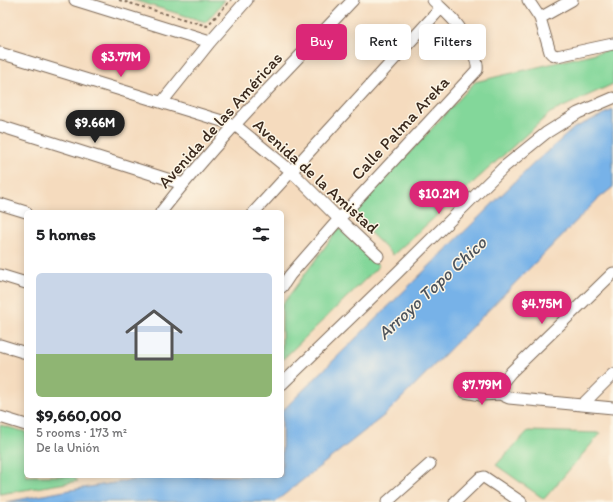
<!DOCTYPE html>
<html lang="en">
<head>
<meta charset="utf-8">
<style>
  :root { --surface:#fff; --page:#f2f2f2; --text:#202124; --muted:#757577; --line:#e0e0e0; --accent:#db2777 }
  body { margin:0; font-family:Itim,sans-serif; background:var(--page); color:var(--text); height:100vh; display:flex; flex-direction:column; font-size:15px; white-space:nowrap }
  * { box-sizing:border-box; margin:0 }
  p { font-size:13px; color:var(--muted) }
  .icon { flex:none; width:22px; height:22px; fill:none; stroke:currentColor; stroke-width:2; stroke-linecap:round; stroke-linejoin:round }
  .map { position:relative; flex:1; overflow:hidden }
  .sheet { position:absolute; left:24px; top:210px; width:260px; height:268px; display:flex; flex-direction:column; background:var(--surface); border-radius:6px; box-shadow:0 2px 10px #0003 }
  .sheet>* { flex:none }
  .banner { position:absolute; left:296px; top:24px; width:257px; height:36px; display:flex; gap:8px }
  .price { position:absolute; translate:-50% -34px; padding:0 9px; border-radius:14px; background:var(--accent); color:#fff; font-size:13px; line-height:26px; filter:drop-shadow(0 1px 2px #0008) }
  .price::after { content:''; position:absolute; left:50%; top:24px; width:12px; height:9px; margin-left:-6px; background:inherit; clip-path:polygon(0 0,100% 0,50% 100%) }
  .price.selected { background:#222; color:#fff }
  ul { padding:0; list-style:none }
  li { display:grid; align-content:center; gap:8px; height:212px; padding:0 12px }
  li+li { border-top:1px solid var(--line) }
  li span { display:grid; place-items:center; height:124px; border-radius:6px; color:#555 }
  li>.icon { margin-inline-start:auto }
  span .icon { width:72px; height:72px; fill:#fffc; stroke-width:1 }
  li b { font-size:17px }
  h2 { display:flex; justify-content:space-between; align-items:center; height:48px; padding:0 12px; font-size:17px }
  .chip { padding:0 14px; border-radius:6px; background:var(--surface); box-shadow:0 2px 10px #0003; font-size:14px; line-height:36px }
  .chip.selected { background:var(--accent); color:#fff }
  .map>svg:first-child { display:block }
  .green { fill:#83d79a; stroke:#5f805c }
  .water { fill:#77b2e8; stroke:#596e83 }
  .lines { fill:none; stroke-linecap:round; stroke-linejoin:round }
  .minor-casing { stroke:#7c6856; stroke-width:13 }
  .path { stroke:#7c6856; stroke-width:2; stroke-dasharray:3 3; stroke-linecap:butt }
  .minor { stroke:#fff; stroke-width:11 }
  .labels { text-anchor:middle; dominant-baseline:central; stroke-width:3; stroke-linejoin:round; paint-order:stroke }
  .street-label { font-size:17px; fill:#3b2a1e; stroke:#fcf5e5 }
  .water-label { font-size:18px; font-style:italic; fill:#4d535b; stroke:#fcf5e5 }
</style>
</head>
<body>
<div class="map">
<svg width="613" height="502" viewBox="0 0 613 502">
  <rect width="100%" height="100%" fill="#fcf5e5"/>
  <filter id="ink" filterUnits="userSpaceOnUse"><feTurbulence type="fractalNoise" baseFrequency=".025" numOctaves="2"/><feDisplacementMap in="SourceGraphic" scale="8" xChannelSelector="R" yChannelSelector="G"/><feConvolveMatrix kernelMatrix="1 2 1 2 8 2 1 2 1" color-interpolation-filters="sRGB"/></filter>
  <filter id="wash" filterUnits="userSpaceOnUse"><feTurbulence type="fractalNoise" baseFrequency=".012" numOctaves="4" result="noise"/><feDisplacementMap in="SourceGraphic" scale="16" xChannelSelector="R" yChannelSelector="G"/><feGaussianBlur stdDeviation="0.9" result="paint"/><feColorMatrix in="noise" values="0 0 0 0 0 0 0 0 0 0 0 0 0 0 0 0 0 1.4 0 .05"/><feComposite in="paint" operator="in"/></filter>
  <g filter="url(#wash)">
    <rect width="100%" height="100%" fill="#f5dbbe"/>
    <path class="green" d="M133,0H225L206,22Z
      M613,49V84L550,113L393,255L352,215L475,82Z
      M339,228L379,266L282,360V305Z
      M0,425L26,432V476H73L78,481L0,494Z
      M528,431L601,433L544,499L496,465Z"/>
    <path class="water" d="M613,110V187L597,200L386,414L275,502H6L70,490L157,476H282V411L533,164L574,128Z"/>
  </g>
  <g filter="url(#ink)">
    <g class="lines">
      <defs>
        <path id="minor" d="M75,0L210,42
          M528,0L540,18L550,52L552,54L557,56L613,44
          M540,18L572,0
          M0,53L235,125L291,171L339,219L378,256
          M162,102L210,42L247,0
          M0,126L183,184
          M0,204L26,212
          M161,212C219,137 288,69 353,0
          M254,212L441,8
          M0,275L26,283
          M282,287L290,275L339,219L477,70C479,59 465,36 459,27C452,17 442,9 433,0
          M0,345L26,353
          M282,384L397,273L504,167L546,133L578,113L613,98
          M465,392L481,395L500,394L509,398L613,408
          M500,394L502,383L511,372L613,273
          M582,405L613,374
          M0,417L26,425
          M387,502L430,464
          M455,502L480,478L484,477L521,502"/>
      </defs>
      <use href="#minor" class="minor-casing"/>
      <path class="path" d="M119,0L207,26L231,0"/>
      <use href="#minor" class="minor"/>
    </g>
  </g>
  <g class="labels">
    <g class="street-label">
      <text transform="translate(220 120) rotate(-48)">Avenida de las Américas</text>
      <text transform="translate(400 128) rotate(-47)">Calle Palma Areka</text>
      <text transform="translate(316 176) rotate(42)">Avenida de la Amistad</text>
    </g>
    <g class="water-label">
      <text transform="translate(432 288) rotate(-43)">Arroyo Topo Chico</text>
    </g>
  </g>
</svg>
<b class="price" style="left:121px;top:78px">$3.77M</b>
<b class="price selected" style="left:95px;top:144px">$9.66M</b>
<b class="price" style="left:439px;top:215px">$10.2M</b>
<b class="price" style="left:542px;top:325px">$4.75M</b>
<b class="price" style="left:482px;top:406px">$7.79M</b>
<div class="banner">
<a class="chip selected">Buy</a>
<a class="chip">Rent</a>
<a class="chip">Filters</a>
</div>
<section class="sheet">
<h2>5 homes<svg class="icon" aria-label="filters" viewBox="0 0 24 24"><path d="M4 7h16M4 17h16"/><circle cx="9" cy="7" r="2"/><circle cx="15" cy="17" r="2"/></svg></h2>
<ul>
<li><span style="background:linear-gradient(#c9d6e8 65%,#8fb573 0)"><svg class="icon" aria-label="home" viewBox="0 0 24 24"><path d="M3 11l9-7 9 7M6 9v11h12V9"/></svg></span><div><b>$9,660,000</b><p>5 rooms · 173 m²</p><p>De la Unión</p></div></li>
</ul>
</section>
</div>
</body>
</html>
